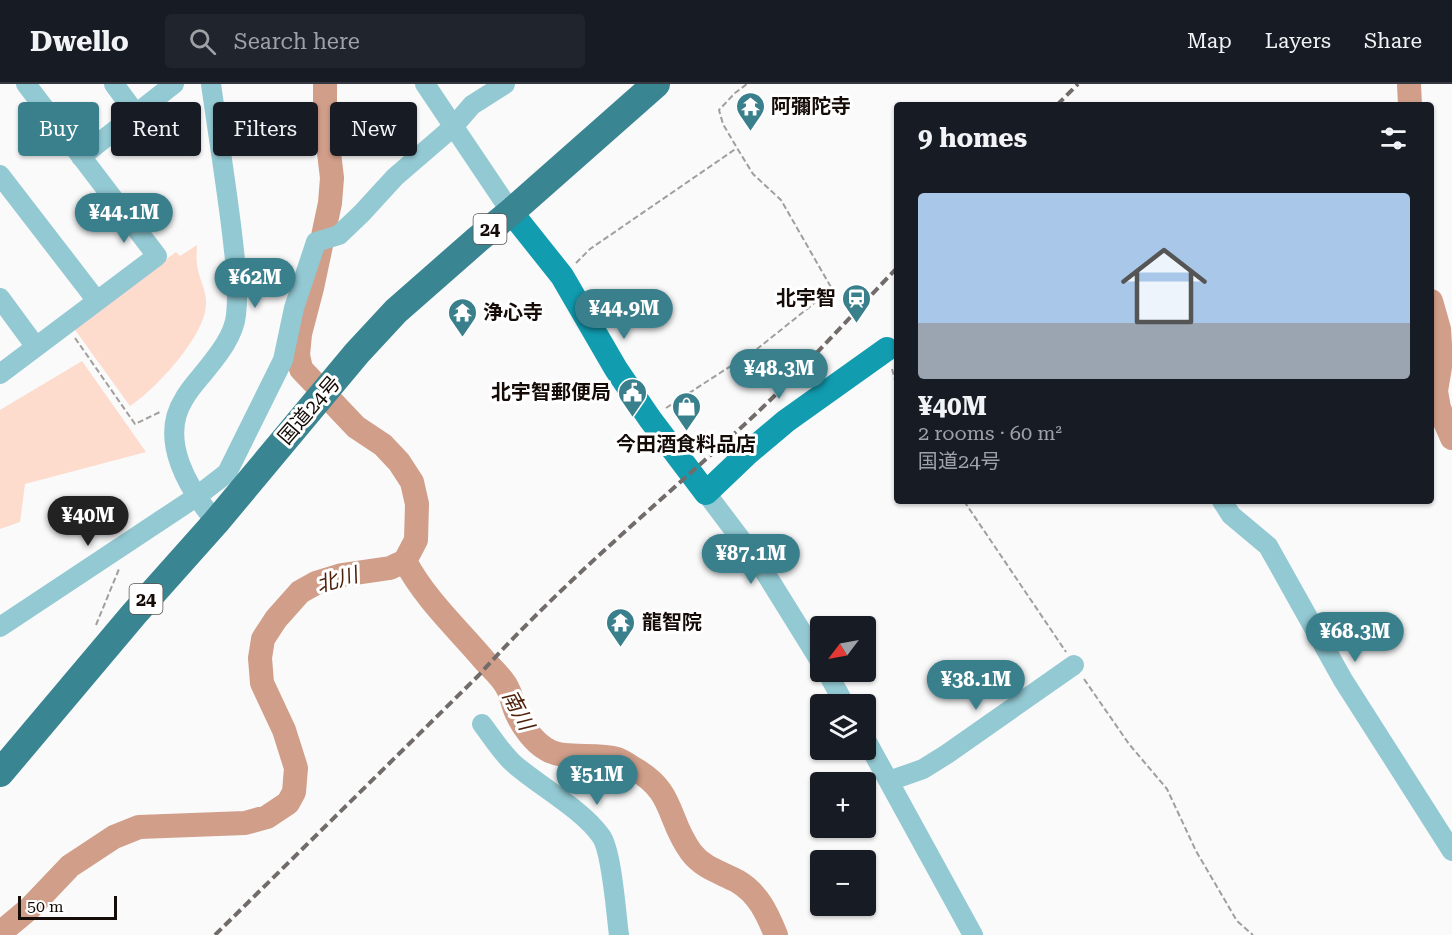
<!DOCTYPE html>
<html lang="en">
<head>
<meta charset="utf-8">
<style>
  :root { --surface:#171b24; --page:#20242c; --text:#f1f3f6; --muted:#9ea1a6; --line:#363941; --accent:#3a7f8c }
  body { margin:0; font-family:"Roboto Serif","Noto Sans JP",serif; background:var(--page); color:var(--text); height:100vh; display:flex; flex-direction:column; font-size:22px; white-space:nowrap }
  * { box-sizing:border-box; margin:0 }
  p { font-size:20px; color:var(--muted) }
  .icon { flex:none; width:33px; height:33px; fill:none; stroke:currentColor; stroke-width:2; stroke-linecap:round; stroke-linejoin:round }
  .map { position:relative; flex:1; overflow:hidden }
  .side { position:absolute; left:894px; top:18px; width:540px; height:402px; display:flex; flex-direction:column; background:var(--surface); border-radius:6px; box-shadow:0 2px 4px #0004 }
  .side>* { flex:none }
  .top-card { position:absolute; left:18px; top:18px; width:570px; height:54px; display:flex; gap:12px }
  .needle { width:39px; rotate:238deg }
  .controls { position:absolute; left:810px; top:532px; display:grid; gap:12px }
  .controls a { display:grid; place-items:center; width:66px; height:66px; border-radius:6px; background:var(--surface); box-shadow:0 2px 4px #0004; font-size:30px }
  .scale { position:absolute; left:18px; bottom:15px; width:99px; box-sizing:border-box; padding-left:6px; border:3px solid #150b07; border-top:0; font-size:16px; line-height:21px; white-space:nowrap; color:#150b07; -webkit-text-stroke:4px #fff; paint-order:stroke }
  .price { position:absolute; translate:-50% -51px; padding:0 14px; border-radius:21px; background:var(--accent); color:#fff; font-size:20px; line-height:39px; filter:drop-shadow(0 2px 3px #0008) }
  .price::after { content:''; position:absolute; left:50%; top:36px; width:18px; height:14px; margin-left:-9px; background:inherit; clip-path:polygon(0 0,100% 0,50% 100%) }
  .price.selected { background:#222; color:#fff }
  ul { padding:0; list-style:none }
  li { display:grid; align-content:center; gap:12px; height:318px; padding:0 24px }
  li+li { border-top:2px solid var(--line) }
  li span { display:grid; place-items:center; height:186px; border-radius:6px; color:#555 }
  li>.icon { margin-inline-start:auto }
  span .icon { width:108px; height:108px; fill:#fffc; stroke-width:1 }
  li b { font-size:26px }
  h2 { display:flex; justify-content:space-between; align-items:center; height:72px; padding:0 24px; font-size:26px }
  .tag { padding:0 21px; border-radius:6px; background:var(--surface); box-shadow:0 2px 4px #0004; font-size:21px; line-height:54px }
  .tag.selected { background:var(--accent); color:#fff }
  header { display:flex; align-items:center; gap:36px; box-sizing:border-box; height:84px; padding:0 30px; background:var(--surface); border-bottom:2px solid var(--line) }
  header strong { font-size:28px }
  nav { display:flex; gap:33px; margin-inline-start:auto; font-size:21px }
  .search { width:420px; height:54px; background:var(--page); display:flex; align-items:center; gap:15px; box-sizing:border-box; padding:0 21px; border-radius:6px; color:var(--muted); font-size:22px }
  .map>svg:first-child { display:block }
  .green { fill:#fddbcd }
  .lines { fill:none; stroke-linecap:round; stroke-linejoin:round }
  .river { stroke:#d09e89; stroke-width:24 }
  .path { stroke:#a29e9c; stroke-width:2; stroke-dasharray:6 3; stroke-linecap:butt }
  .minor { stroke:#93c9d3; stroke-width:20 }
  .major { stroke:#119cb0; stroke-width:24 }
  .highway { stroke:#3a8592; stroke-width:28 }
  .rail { stroke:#716b69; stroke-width:4; stroke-dasharray:9 4.5; stroke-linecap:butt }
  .labels { text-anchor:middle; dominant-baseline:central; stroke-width:6; stroke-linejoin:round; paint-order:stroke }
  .shield { fill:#fff; stroke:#5b5451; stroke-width:1.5 }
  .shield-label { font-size:18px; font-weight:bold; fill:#150b07 }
  .poi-label { font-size:20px; font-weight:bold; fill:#150b07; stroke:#fff; text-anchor:start }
  .street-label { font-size:20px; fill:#150b07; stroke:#fff }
  .water-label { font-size:21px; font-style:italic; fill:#4f200b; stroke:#fff }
</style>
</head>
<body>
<header>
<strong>Dwello</strong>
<div class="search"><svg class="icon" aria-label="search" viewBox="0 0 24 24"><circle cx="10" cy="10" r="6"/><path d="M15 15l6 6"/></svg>Search here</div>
<nav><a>Map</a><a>Layers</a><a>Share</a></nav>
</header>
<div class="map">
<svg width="1452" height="851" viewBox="0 0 1452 851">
  <rect width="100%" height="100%" fill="#fafafa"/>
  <path class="green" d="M197,161C197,167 196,174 197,180C198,193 207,207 206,220C206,251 155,306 130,322L73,243L176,168L180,172Z
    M82,277L146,368L25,400L20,438L0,445V326Z"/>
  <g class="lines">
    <path class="river" d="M1409,0L1410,21
      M1431,217L1439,245L1441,277L1436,307L1439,324L1452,354
      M405,477C425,515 457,544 484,576C492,585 503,594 508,605C512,613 513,622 517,630C523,643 534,658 546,665C564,677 595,668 617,675C623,677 628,681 633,684C676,708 666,734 691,768C703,784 720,788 737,797C758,809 767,829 776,851
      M0,849L30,824L70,782L114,753L139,743L245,739L267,733L288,719L294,708L296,684L284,646L262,599L260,574L263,555L276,535L300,508L316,499L342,491L390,484L405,477L416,456L417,420L412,398L399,378L383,361L356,343L301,285L298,271L300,250L312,204L330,119L332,94L325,35V0"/>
    <path class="path" d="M576,179L590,165L737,64
      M75,254L135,340L162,327
      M892,285L897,303
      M666,324L757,265L832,205L781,116L753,90L737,64L723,40L719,26L735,9L747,0
      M964,417L1066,568
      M96,541L119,485
      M1084,595L1129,660L1167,705L1196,767L1237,837L1253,851"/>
    <path class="minor" d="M114,0L136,30
      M211,0C218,50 226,99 232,149C235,176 239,203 236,231C234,251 219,270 206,286C199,295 190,304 184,315C158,356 189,406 216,438
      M425,0L511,128
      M81,73L174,0
      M0,91L97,217
      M0,214L36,263
      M0,290L157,172L26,0
      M706,409L761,482L820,577
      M1222,417L1231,431L1268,462L1343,596L1452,767
      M0,543L196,413L227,389L283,276L294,224L316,158L339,151L362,129L395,93L453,43L472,21L505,0
      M827,588L845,621
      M482,640C492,653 501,668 513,679C539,702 582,725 601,752C612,767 616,830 619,851
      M866,656L973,851
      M889,697L923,685L947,670L1074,581"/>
    <path class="major" d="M511,128L562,192L616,285L650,335L706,409L748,369L786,337L887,265"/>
    <path class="highway" d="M0,689L134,530L216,438L357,269L396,227L478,155L511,128L656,0"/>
    <path class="rail" d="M1057,21L1078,0
      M215,851L479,591C557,504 648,428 734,350C792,298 843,240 897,184"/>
  </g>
  <defs>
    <symbol id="temple-pin" viewBox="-11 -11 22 30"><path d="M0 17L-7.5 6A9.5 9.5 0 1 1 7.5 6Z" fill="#3a7f8c" stroke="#fff"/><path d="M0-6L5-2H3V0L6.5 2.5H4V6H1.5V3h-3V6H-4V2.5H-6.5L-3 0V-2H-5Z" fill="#fff"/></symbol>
    <symbol id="station-pin" viewBox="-11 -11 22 30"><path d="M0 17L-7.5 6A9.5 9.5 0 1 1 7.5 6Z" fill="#3a7f8c" stroke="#fff"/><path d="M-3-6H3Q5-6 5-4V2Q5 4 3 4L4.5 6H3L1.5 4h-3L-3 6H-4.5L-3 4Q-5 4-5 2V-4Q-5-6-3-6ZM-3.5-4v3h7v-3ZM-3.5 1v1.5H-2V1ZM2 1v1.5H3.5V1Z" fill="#fff"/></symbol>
    <symbol id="civic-pin" viewBox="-11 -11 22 30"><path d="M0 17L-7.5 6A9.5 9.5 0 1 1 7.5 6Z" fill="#3a7f8c" stroke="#fff"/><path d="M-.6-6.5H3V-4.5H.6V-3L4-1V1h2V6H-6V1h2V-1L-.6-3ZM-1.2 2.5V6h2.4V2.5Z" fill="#fff"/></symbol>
    <symbol id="shop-pin" viewBox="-11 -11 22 30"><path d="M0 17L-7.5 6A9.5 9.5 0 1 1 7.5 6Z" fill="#3a7f8c" stroke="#fff"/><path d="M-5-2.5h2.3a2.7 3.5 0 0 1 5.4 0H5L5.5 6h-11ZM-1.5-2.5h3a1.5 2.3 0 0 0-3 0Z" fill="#fff"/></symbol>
  </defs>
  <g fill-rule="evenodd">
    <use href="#temple-pin" x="734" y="6" width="33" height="45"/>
    <use href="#station-pin" x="840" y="198" width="33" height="45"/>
    <use href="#temple-pin" x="446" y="212" width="33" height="45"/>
    <use href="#civic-pin" x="616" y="292" width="33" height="45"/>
    <use href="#shop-pin" x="670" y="306" width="33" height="45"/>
    <use href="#temple-pin" x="604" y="522" width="33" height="45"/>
  </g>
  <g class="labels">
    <g class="shield">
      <rect x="473.5" y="130" width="33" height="30" rx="4.5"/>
      <rect x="129.5" y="500" width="33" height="30" rx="4.5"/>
    </g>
    <g class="shield-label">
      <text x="490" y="145">24</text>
      <text x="146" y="515">24</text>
    </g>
    <g class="poi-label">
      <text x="771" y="22">阿彌陀寺</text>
      <text x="836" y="214" text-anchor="end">北宇智</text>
      <text x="483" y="228">浄心寺</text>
      <text x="611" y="308" text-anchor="end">北宇智郵便局</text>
      <text x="686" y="360" text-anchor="middle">今田酒食料品店</text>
      <text x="642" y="538">龍智院</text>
    </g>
    <g class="street-label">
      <text transform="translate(309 326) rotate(-49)">国道24号</text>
    </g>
    <g class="water-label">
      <text transform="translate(337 496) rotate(-16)">北川</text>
      <text transform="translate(518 626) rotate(62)">南川</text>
    </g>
  </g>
</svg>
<div class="controls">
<a><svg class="needle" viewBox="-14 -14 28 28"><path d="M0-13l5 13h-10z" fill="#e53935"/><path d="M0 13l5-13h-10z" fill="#9ea1a6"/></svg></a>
<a><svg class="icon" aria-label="layers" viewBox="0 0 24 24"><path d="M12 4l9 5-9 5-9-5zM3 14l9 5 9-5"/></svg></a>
<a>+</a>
<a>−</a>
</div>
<div class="scale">50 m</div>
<b class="price" style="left:124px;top:160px">¥44.1M</b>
<b class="price" style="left:255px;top:225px">¥62M</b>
<b class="price" style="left:624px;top:256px">¥44.9M</b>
<b class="price" style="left:779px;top:316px">¥48.3M</b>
<b class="price selected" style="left:88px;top:463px">¥40M</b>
<b class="price" style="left:751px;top:501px">¥87.1M</b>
<b class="price" style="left:1355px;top:579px">¥68.3M</b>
<b class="price" style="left:976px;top:627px">¥38.1M</b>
<b class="price" style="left:597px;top:722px">¥51M</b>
<div class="top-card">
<a class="tag selected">Buy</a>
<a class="tag">Rent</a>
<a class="tag">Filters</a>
<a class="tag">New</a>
</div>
<section class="side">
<h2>9 homes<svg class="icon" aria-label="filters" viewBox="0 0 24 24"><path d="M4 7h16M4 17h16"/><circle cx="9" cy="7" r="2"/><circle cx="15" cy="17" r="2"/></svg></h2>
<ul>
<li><span style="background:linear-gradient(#a9c7e8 70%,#9aa5b1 0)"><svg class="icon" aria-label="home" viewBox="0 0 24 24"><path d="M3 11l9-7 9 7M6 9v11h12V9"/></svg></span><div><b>¥40M</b><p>2 rooms · 60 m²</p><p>国道24号</p></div></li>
</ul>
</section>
</div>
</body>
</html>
